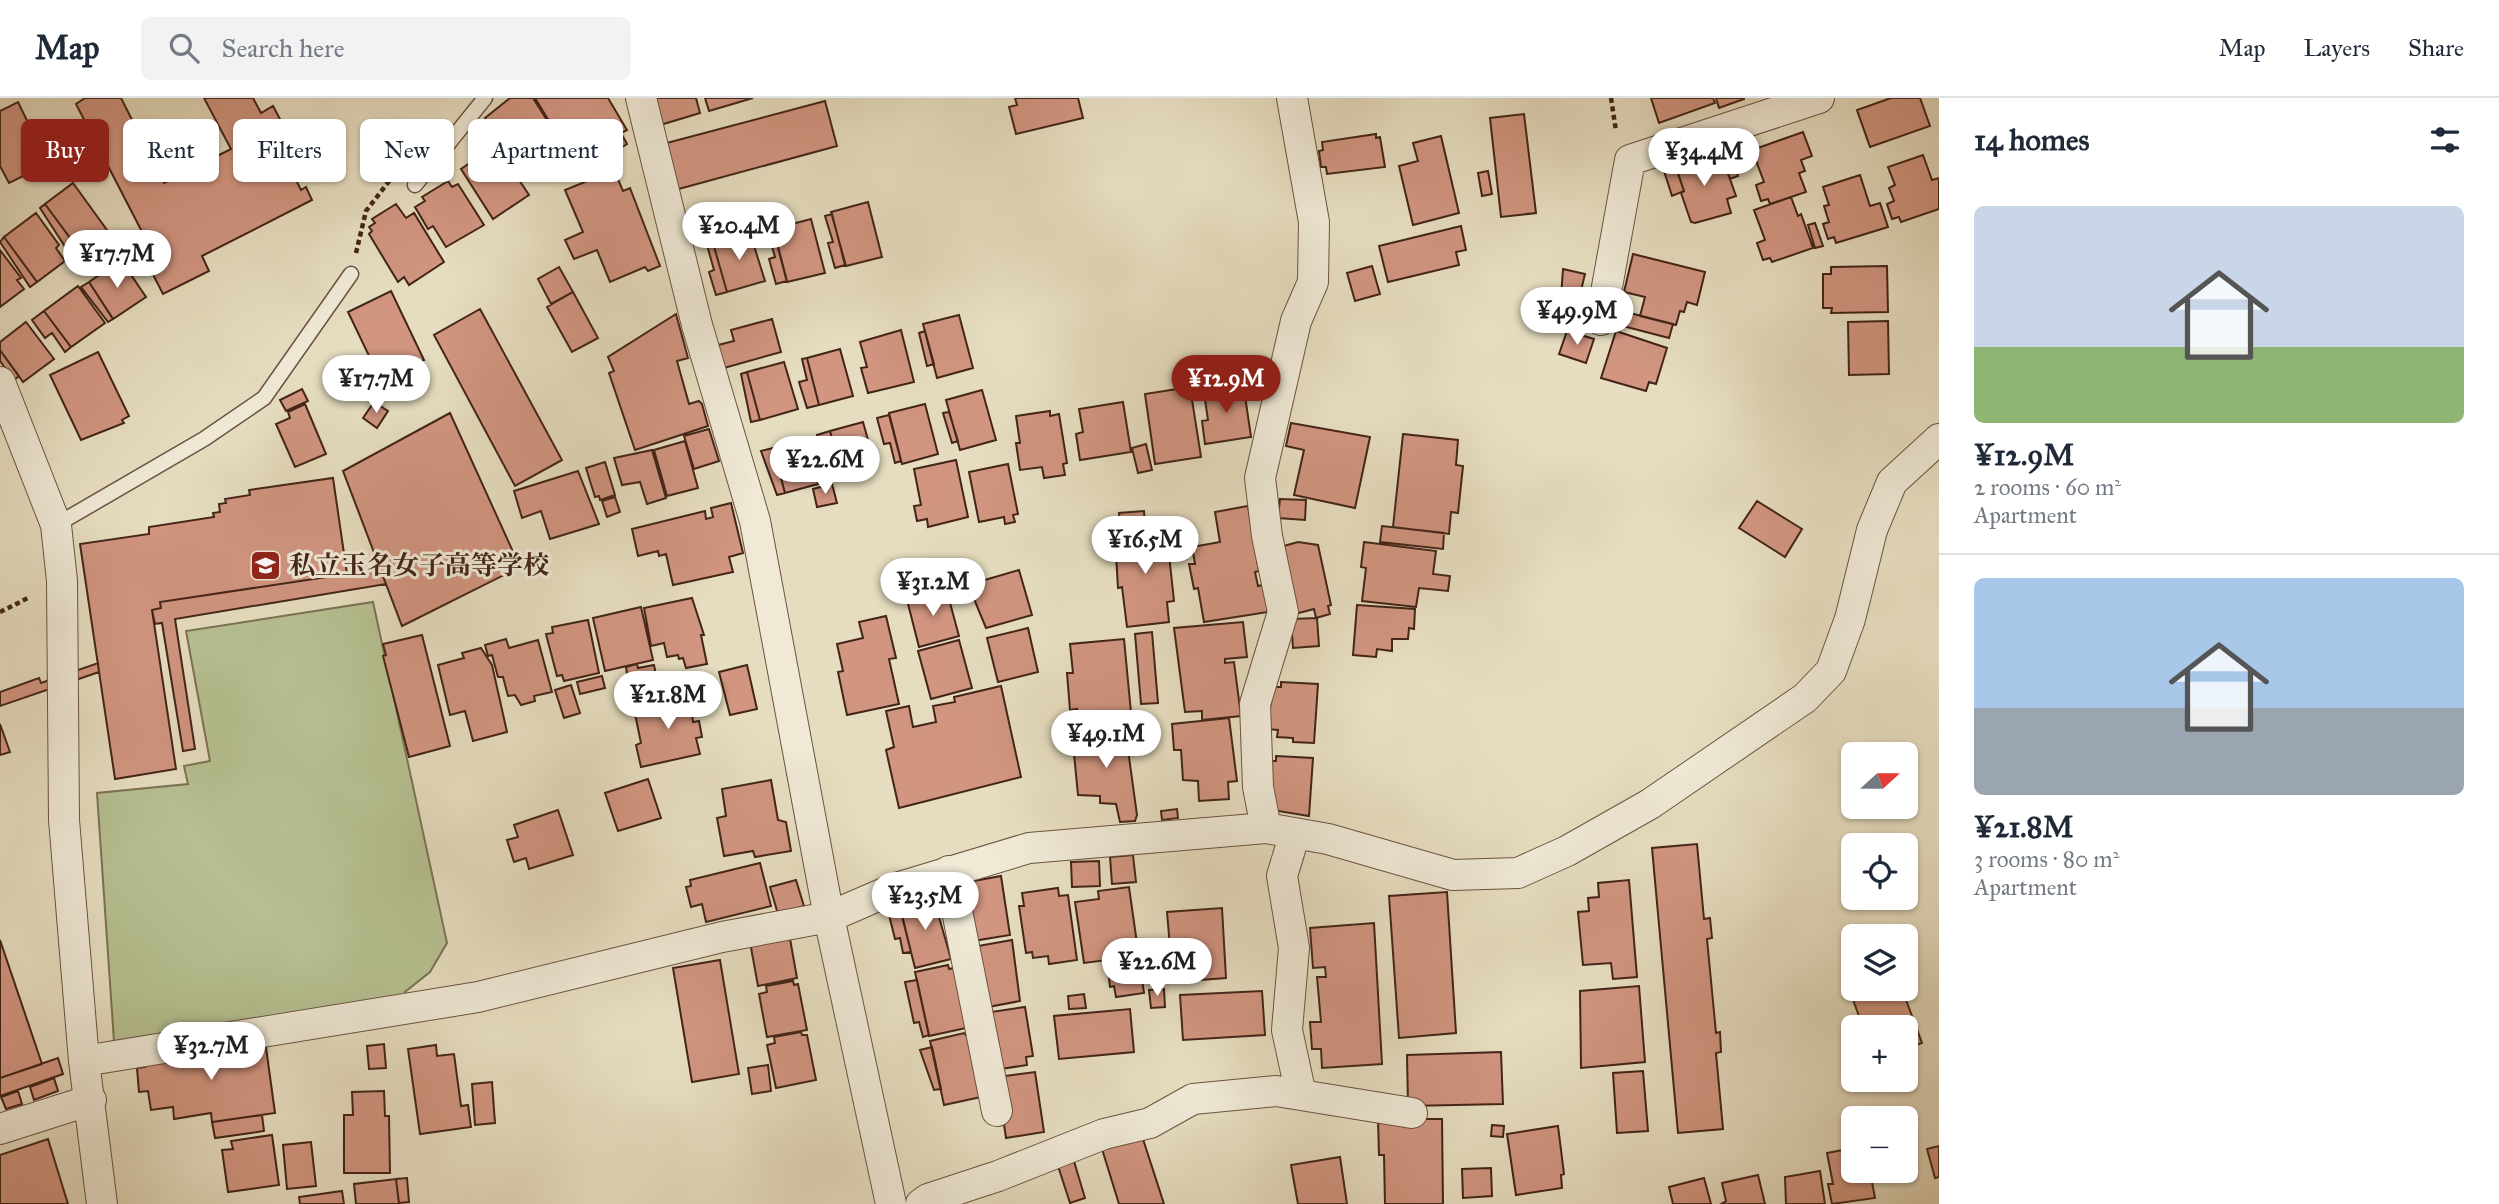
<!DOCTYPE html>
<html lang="en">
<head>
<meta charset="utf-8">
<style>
  :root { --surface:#fff; --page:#f2f2f3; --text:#1f2937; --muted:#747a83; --line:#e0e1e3; --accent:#8f2418 }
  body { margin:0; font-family:"IM FELL Great Primer","Noto Serif JP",serif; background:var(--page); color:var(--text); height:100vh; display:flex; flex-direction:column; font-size:26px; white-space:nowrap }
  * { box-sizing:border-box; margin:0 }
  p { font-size:23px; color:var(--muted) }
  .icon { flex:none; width:38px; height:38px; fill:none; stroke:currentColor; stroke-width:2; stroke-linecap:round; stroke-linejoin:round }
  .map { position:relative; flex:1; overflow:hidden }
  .side { display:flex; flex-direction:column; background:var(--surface); width:560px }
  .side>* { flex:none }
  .guide { position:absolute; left:21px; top:21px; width:665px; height:63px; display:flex; gap:14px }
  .needle { width:46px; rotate:69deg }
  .fabs { position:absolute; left:1841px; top:644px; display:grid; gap:14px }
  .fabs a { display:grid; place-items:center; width:77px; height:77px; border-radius:10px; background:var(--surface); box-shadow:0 2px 5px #0004; font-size:35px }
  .price { position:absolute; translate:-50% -60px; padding:0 16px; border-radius:24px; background:#fff; color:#222; font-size:23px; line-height:46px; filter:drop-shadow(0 2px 4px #0008) }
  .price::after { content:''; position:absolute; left:50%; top:42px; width:21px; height:16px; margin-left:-10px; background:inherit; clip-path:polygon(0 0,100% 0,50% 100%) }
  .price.on { background:var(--accent); color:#fff }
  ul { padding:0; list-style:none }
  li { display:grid; align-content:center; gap:14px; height:371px; padding:0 35px }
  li+li { border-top:2px solid var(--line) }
  li span { display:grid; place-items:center; height:217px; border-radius:10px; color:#555 }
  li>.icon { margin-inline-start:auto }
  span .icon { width:126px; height:126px; fill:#fffc; stroke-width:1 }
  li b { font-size:30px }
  h2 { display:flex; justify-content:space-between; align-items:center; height:84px; padding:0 35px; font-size:30px }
  .tag { padding:0 24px; border-radius:10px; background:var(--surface); box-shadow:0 2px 5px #0004; font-size:24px; line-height:63px }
  .tag.on { background:var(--accent); color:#fff }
  header { display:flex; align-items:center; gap:42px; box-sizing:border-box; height:98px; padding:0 35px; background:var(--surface); border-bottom:2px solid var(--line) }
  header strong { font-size:33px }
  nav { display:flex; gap:38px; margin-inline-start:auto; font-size:24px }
  .search { width:490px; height:63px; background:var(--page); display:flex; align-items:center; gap:18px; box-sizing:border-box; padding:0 24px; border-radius:10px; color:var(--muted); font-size:26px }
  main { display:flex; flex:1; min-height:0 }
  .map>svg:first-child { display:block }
  .green { fill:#b6c091; stroke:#7c7254; stroke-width:2 }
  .building { fill:#d19580; stroke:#432418; stroke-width:2 }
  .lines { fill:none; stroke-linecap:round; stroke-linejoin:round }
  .lane-casing { stroke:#6c5242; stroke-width:17 }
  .street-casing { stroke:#6c5242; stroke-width:32 }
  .path { stroke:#432418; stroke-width:4.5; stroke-dasharray:5 3.5; stroke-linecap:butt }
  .lane { stroke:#efe9d6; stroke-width:14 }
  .street { stroke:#efe9d6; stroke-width:30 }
  .labels { text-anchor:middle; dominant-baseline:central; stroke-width:6; stroke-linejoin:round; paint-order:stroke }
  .poi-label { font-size:26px; font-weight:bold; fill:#432418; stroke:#efe9d6; text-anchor:start }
</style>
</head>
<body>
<header>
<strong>Map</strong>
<div class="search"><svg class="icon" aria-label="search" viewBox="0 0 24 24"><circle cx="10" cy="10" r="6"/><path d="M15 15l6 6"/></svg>Search here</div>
<nav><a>Map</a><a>Layers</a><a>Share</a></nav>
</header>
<main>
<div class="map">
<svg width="1939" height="1106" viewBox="0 0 1939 1106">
  <rect width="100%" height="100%" fill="#e6ddc0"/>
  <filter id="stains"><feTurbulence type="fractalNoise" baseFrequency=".00286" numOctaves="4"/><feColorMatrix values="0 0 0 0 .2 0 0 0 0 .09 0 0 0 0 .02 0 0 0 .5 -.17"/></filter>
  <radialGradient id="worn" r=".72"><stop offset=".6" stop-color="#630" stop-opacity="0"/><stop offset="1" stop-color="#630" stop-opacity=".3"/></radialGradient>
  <path class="green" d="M373,504L447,845L430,874L405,894L408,913L115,958L97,695L188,686L184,668L210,663L186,533Z"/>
  <path class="building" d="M85,0H121L164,85L231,51L204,0H253L261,15L273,8L291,42L279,48L301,92L306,89L312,102L202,158L209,173L163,196L144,159L153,155L76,6Z
    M510,0H533L557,38L538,49L527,31L502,47L485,20Z
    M535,0H608L627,32L621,35L627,46L616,53L610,43L595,52L598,56L577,69Z
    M645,0H696L700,15L657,28Z
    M705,0H753L709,13Z
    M1015,0H1078L1083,20L1016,36L1009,9L1017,7Z
    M1651,0H1713L1715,5L1659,25Z
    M1716,0H1744V1L1719,10Z
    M1891,0H1920L1930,28L1870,49L1857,12Z
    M825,3L837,48L675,92L663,46Z
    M18,4L48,66L9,85L0,68V13Z
    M1524,16L1536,115L1501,119L1490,20Z
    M1803,34L1812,58L1801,62L1805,73L1799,75L1806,94L1770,106L1768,101L1761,103L1756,87L1764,84L1752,52Z
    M1376,36V40L1380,39L1385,69L1327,76L1326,69H1321L1319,53L1323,52L1322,44Z
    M1441,38L1459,115L1413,127L1399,68L1418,63L1413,45Z
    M1726,43L1738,78L1730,81L1725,67L1712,72L1704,51Z
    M496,47L529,97L493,121L461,71Z
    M1705,53L1712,72L1725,67L1736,98L1727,101L1731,115L1695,125L1691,124L1681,95L1684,93L1674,64Z
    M1923,57L1932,82L1939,80V111L1901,124L1899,119L1892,121L1887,106L1894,103L1889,90L1895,87L1888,69Z
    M1676,69L1684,93L1672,98L1664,73Z
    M614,72L623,93L630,90L660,168L648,173L645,169L610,184L597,152L574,161L565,142L583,134L565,92Z
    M1488,73L1492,96L1482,98L1478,75Z
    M1860,77L1870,108L1880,105L1888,129L1836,145L1834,139L1828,141L1823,126L1829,124L1824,108L1829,107L1823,89Z
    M448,83L452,89L458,86L484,127L446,149L433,128L428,131L415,109L425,103L422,99Z
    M73,85L107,132L79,152L45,106Z
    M1791,99L1798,118L1801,116L1813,150L1772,164L1770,160L1763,162L1757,145L1765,142L1754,112Z
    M868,104L882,159L846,168L831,114Z
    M45,106L79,152L71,158L40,110Z
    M396,106L406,120L414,115L444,164L409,187L404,179L398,184L369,136L372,133L369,129L375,125L372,121Z
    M36,115L59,147L56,150L65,163L37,184L4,139Z
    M832,116L845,167L835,170L828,145L833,144L825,118Z
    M811,121L825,175L787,184L773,131Z
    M1815,125L1823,148L1815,150L1808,127Z
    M1461,128L1466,152L1456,154L1459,167L1388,184L1379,148Z
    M774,133L787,183L776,186L769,161L775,159L768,135Z
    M750,135L765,183L727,194L713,145Z
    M4,139L37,184L30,189L0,144Z
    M713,145L727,194L716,197L709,174L714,172L707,147Z
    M0,152L21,180L17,182L24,191L0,209Z
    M1633,156L1705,174L1697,207L1687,204L1684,214L1680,213L1676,227L1640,218L1645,199L1624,194Z
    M121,162L146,199L113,221L89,184Z
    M1372,168L1380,196L1355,203L1347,175Z
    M1887,168L1888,214L1831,215L1832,210H1823V176H1831V169Z
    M559,169L573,194L551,206L538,181Z
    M1563,171L1585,176L1575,217L1560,213Z
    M89,184L113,221L108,224L81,189Z
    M78,188L105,225L71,249L44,213Z
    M391,193L424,262L381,283L348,214Z
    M573,194L598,240L572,254L547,209Z
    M480,211L562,362L515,388L434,237Z
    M44,213L71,249L65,254L52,235L45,240L32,222Z
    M1622,213L1673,226L1669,240L1619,227Z
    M676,216L688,260L677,263L689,306L699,303L702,306L708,328L635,352L609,275L614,273L608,259Z
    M959,217L973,270L937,280L923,226Z
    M772,221L781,254L724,270L718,247L734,243L731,232Z
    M1888,223L1889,276L1849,277L1848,224Z
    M26,224L54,261L23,284L0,252V244Z
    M901,232L914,284L868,295L861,270L867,269L860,244Z
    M925,233L934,266L927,268L919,235Z
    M1567,233L1594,241L1586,265L1559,256Z
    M1616,233L1667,250L1656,286L1649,284L1646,293L1601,280Z
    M840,251L853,298L819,307L807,260Z
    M0,252L19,278L14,282L0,263Z
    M98,254L129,318L122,322L124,325L81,342L50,277Z
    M807,260L819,307L807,310L799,284L807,282L802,261Z
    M784,264L798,311L760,322L747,274Z
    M747,274L760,322L751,324L741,276Z
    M1243,284L1251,339L1205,346L1202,323L1208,322L1204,295L1231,291V285Z
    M1190,289L1201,359L1155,366L1145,296Z
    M302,291L308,303L286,313L280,302Z
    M982,292L996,342L960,352L946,302Z
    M374,304L388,313L377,330L363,320Z
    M1123,304L1131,354L1080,362L1076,336L1083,334L1079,311Z
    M305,306L326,356L295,369L276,326L290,320L288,314Z
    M925,306L938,356L902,366L889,315Z
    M1050,313V318L1059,316L1067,365L1063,366L1065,377L1044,380L1042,369L1020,372L1016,345H1020L1016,318Z
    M949,314L958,343L952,345L943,315Z
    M450,315L520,469L402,528L343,373Z
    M889,317L901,363L895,365L890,345L884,346L877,320Z
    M863,324L875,367L842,376L830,333Z
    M1291,325L1370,339L1355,410L1294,397L1304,352L1286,348Z
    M709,331L719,363L694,371L684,338Z
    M830,333L842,376L835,379L817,337Z
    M1403,336L1458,342L1456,367L1463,368L1458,415L1451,414L1449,436L1393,429Z
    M806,340L818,386L785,395L773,350Z
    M685,343L698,390L667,398L654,352Z
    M1146,346L1152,372L1138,375L1132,350Z
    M773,350L785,395L777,397L761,353Z
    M652,352L666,400L647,406L640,384L622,387L614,360Z
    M956,362L968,419L928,429L927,421L917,423L914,408L921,407L914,371Z
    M605,364L615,397L600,402L599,398L595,399L586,370Z
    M1008,366L1018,416L1013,417L1015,424L1005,426L1004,419L979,424L969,374Z
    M578,373L599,426L550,441L541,413L522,420L514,393Z
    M333,380L347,476L160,504L161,510L152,512L176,671L115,681L80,446L149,436V429L214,419L213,415L220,414L219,406L226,405L225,401L250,397L249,392Z
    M832,386L837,405L817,409L813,391Z
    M615,399L620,414L607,419L602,403Z
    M1280,401L1306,402L1305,422L1278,420Z
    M1757,403L1802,431L1785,459L1739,430Z
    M731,405L743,455L729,459L733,474L673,487L666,456L659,458L658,453L638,458L632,431L705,413L706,421L713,419L711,410Z
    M1248,408L1259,473L1255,474L1258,488L1263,487L1268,514L1204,524L1198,490L1194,491L1189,466H1195L1192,449L1220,444L1215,414Z
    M1144,413L1145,429L1121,432L1119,415Z
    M1382,428L1444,435L1443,451L1380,444Z
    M1166,429L1174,503L1167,504L1169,524L1127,529L1122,489L1118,490L1115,439Z
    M1298,444L1318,447L1331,507L1328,508L1330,516L1316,520L1314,511L1295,516L1280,449Z
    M1364,444L1436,453L1433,476L1450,478L1448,493L1419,490L1416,509L1362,503L1366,470L1361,469Z
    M380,471L386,486L175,521L195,651L183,653L162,525L155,526L152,512L161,510L160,504Z
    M1019,472L1032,517L986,530L972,496L981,493L978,484Z
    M946,490L959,538L919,549L907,502Z
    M692,500L704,537H701L707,566L686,570L683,560L679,561L678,557L667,559L664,545L651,548L644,510Z
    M1357,507L1415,511L1414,531L1409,530L1408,541H1392V553L1377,551L1376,559L1353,557Z
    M641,509L653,562L605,573L593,520Z
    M886,518L896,560L889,561L899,606L847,617L838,574L843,573L837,546L863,540L859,524Z
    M1317,520L1319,548L1293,550L1291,521Z
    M588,522L599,575L564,583L562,577L557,578L546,536L553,535L552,529Z
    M1243,524L1247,559L1225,561V565L1234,564L1241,618L1202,622V613L1185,614L1174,530Z
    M1028,530L1038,574L998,584L987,540Z
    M1152,534L1158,605L1141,606L1135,536Z
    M422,537L450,648L409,659L383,558L386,557L383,546Z
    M506,541L509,550L538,542L552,594L534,598L535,603L521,607L515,597L508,598L503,579H498L492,557L488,558L485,547Z
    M1124,541L1132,625L1079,630L1077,611L1070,612L1067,575H1073L1070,546Z
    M959,542L972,590L931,601L918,553Z
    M481,550L492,567L507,634L473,643L465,613L450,617L438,567L464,560L462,555Z
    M98,565L99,574L0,608V594L39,580L41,585Z
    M637,566L638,570L654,567L656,577L628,582L626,569Z
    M747,567L757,611L730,617L719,574Z
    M673,577L678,600L652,605L648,581Z
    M602,578L605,590L580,596L577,584Z
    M1281,584L1318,586L1314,645L1293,644V640L1277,639L1278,632L1267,631L1273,589H1281Z
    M571,587L580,615L564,620L555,592Z
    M1001,588L1021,679L899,710L886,652L894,649L886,613L909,608L913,629L936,624L933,608L955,604L954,599Z
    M688,599V601L696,599L700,614L692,616L693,624L699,623L702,639L696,640L700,656L641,669L636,647L641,645L634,611Z
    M1229,620L1237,683L1228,684L1229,701L1199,703L1198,683L1183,682L1181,652H1174L1172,626Z
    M0,626L10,654L0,657Z
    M1125,630L1137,717L1135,723L1120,724L1116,706L1100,705V698L1078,697L1072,635Z
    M1276,658L1313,660L1309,718L1272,712L1265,663H1276Z
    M648,681L661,720L618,733L605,695Z
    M771,682L778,722L786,724L791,753L755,759L753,753L724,758L717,720L726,718L722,691Z
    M1177,711L1178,720L1162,722L1161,713Z
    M558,712L573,757L529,771L526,760L514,764L507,742L518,739L514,727Z
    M1697,746L1704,821L1710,820L1712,840L1707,841L1716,935L1720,934L1721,954L1716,955L1723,1031L1678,1035L1652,750Z
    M1133,757L1136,784L1112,786L1110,759Z
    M1099,763L1100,788L1072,789L1071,764Z
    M760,765L771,808L706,824L702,806L691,809L686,789L691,788L690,782Z
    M1001,778L1010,837L973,843L963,785Z
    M796,782L804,808L778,816L770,789Z
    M1629,782L1637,879L1613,881L1611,865L1583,867L1578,814L1589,813L1588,800L1599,799L1598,785Z
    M1129,789L1144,895L1116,899L1114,888L1110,889L1107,862L1084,865L1075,804L1099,801L1098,793Z
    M1058,790L1059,798L1068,797L1077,862L1049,866L1048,858L1033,860L1032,854L1026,855L1019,808H1024L1022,795Z
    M1447,794L1456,935L1399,940L1389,798Z
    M933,798L951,861L915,870L899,806Z
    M1222,810L1226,880L1173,884L1167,814Z
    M901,813L911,854L903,855L900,840L895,841L889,817Z
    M1374,825L1382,966L1322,970L1321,951H1312L1310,924H1321L1317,879H1326L1325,869L1313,870L1310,830Z
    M789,835L797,880L758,888L750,844Z
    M0,842L42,966L0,980Z
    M1012,842L1020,903L983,910L978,848Z
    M720,862L739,976L692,984L673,870Z
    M948,867L949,871L954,870L966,930L929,938L915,874Z
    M917,882L929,937L923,939L919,924L914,925L905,884Z
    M793,883L794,887L798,886L807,932L767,939L759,896L767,894L766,888Z
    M1639,888L1645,964L1581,970L1580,893Z
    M1164,891L1165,909L1151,910L1149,892Z
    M1873,891H1902L1922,945L1906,951V929H1863L1852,899Z
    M1262,893L1265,937L1183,942L1180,897Z
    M1084,896L1086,910L1069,911L1068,898Z
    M1025,909L1033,958L1026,959L1027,967L994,972L991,914Z
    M1130,911L1134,954L1059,961L1054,918Z
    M801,934L802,937H807L816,982L776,990L767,947L775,945L774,939Z
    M964,935L968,940L981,999L944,1007L930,943Z
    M265,942L275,1015L212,1024L211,1015L174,1021L173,1009L151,1012L148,993L139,994L137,970L145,969L144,960Z
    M384,946L386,970L369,971L367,948Z
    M436,947L437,958L454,956L461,1008L468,1007L471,1029L420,1036L408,951Z
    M932,949L941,991L934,992L920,952Z
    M1501,954L1503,1006L1408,1008L1407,957Z
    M58,960L63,976L0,998V980Z
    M768,967L771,993L752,996L748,970Z
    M1643,973L1648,1033L1617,1035L1613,975Z
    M1035,974L1044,1034L1006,1040L997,979Z
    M54,980L58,993L34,1002L30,989Z
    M492,984L495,1025L475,1027L472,986Z
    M18,993L22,1006L6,1011L1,999Z
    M384,993L385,1018H389L390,1075H344V1017H353L352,994Z
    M262,1017L264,1033L215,1040L212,1024Z
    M1378,1021H1442L1443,1106H1385L1384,1057H1379Z
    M1492,1027L1504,1028L1503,1039L1491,1038Z
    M1558,1028L1564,1076L1561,1077L1562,1090L1516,1097L1507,1036Z
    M272,1037L279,1087L228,1094L222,1052L233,1051L231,1043Z
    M1142,1038L1164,1106H1119L1102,1051Z
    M48,1041L68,1106H0V1057Z
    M311,1044L316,1088L287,1091L283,1047Z
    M1939,1048V1079L1935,1080L1927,1051Z
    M1853,1050V1073H1870L1875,1100L1832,1106L1828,1086H1833L1827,1055Z
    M1340,1059L1347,1106H1298L1291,1067Z
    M1073,1060L1085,1100L1070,1105L1057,1065Z
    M1491,1070L1492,1098L1463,1100L1462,1071Z
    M1820,1073L1825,1106H1786L1785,1079Z
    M1758,1077L1765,1106H1721L1726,1103L1722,1085Z
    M407,1080L409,1104L399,1105L396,1081Z
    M1704,1080L1711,1106H1673L1669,1089Z
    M396,1081L399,1106H356L354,1086Z
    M342,1093L344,1106H300L299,1099Z"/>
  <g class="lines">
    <defs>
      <path id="lane" d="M415,87L485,0
        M56,427L204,341L264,300L351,176"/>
      <path id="street" d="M641,0L697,227L755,423L829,819L891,1106
        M1601,222L1630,62L1819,0
        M0,284L56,427L62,483L64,722L84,963L102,1106
        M1266,730L1258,689L1255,606L1283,514L1267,438L1260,380L1296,223L1313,184L1314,124L1292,0
        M1295,735L1282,778L1294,850L1287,932L1301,997
        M949,773L997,1013
        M84,963L478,899L722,839L829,819L896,790L1029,750L1266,730L1328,741L1453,777L1518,775L1567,753L1650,706L1805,600L1831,573L1850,521L1872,432L1892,384L1939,341
        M0,1031L91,1002
        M921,1106L928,1101L998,1078L1104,1036L1150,1025L1193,1001L1276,993L1412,1015"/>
    </defs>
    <use href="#lane" class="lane-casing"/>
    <use href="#street" class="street-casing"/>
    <path class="path" d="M1611,0L1616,33
      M356,155L366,113L390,82
      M0,514L30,499"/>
    <use href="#lane" class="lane"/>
    <use href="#street" class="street"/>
  </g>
  <defs>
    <symbol id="school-square" viewBox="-11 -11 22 22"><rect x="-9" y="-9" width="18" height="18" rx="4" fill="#8f2418" stroke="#efe9d6"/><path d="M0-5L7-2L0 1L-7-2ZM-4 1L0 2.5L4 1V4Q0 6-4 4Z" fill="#fff"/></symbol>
  </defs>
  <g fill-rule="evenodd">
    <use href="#school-square" x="248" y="450" width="35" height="35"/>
  </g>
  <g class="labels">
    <g class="poi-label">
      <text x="289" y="467">私立玉名女子高等学校</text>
    </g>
  </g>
  <rect width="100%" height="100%" filter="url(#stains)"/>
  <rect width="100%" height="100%" fill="url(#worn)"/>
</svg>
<div class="fabs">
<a><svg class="needle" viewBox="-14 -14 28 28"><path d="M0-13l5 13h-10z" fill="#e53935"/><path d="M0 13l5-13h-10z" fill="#747a83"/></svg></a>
<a><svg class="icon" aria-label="locate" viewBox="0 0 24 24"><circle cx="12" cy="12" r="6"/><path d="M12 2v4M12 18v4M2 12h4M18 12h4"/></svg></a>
<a><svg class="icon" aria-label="layers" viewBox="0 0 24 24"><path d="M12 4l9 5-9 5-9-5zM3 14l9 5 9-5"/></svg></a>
<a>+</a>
<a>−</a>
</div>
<b class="price" style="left:1704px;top:90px">¥34.4M</b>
<b class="price" style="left:739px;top:164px">¥20.4M</b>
<b class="price" style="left:117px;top:192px">¥17.7M</b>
<b class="price" style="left:1577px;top:249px">¥49.9M</b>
<b class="price" style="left:376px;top:317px">¥17.7M</b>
<b class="price on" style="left:1226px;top:317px">¥12.9M</b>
<b class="price" style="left:825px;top:398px">¥22.6M</b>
<b class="price" style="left:1145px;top:478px">¥16.5M</b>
<b class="price" style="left:933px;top:520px">¥31.2M</b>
<b class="price" style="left:668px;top:633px">¥21.8M</b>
<b class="price" style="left:1106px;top:672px">¥49.1M</b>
<b class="price" style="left:925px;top:834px">¥23.5M</b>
<b class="price" style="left:1157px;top:900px">¥22.6M</b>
<b class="price" style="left:211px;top:984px">¥32.7M</b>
<div class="guide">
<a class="tag on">Buy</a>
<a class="tag">Rent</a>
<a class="tag">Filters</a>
<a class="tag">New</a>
<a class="tag">Apartment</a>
</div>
</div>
<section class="side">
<h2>14 homes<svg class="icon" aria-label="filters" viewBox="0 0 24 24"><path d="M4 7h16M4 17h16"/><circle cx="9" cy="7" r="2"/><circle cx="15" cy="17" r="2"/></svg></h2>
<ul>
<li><span style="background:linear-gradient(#c9d6e8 65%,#8fb573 0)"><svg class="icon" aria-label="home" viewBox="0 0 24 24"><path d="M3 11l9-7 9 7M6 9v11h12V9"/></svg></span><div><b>¥12.9M</b><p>2 rooms · 60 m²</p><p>Apartment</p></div></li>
<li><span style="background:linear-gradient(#a9c7e8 60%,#9aa5b1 0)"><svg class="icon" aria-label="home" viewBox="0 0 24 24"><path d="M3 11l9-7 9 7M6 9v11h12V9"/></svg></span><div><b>¥21.8M</b><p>3 rooms · 80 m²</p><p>Apartment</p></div></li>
</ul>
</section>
</main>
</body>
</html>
